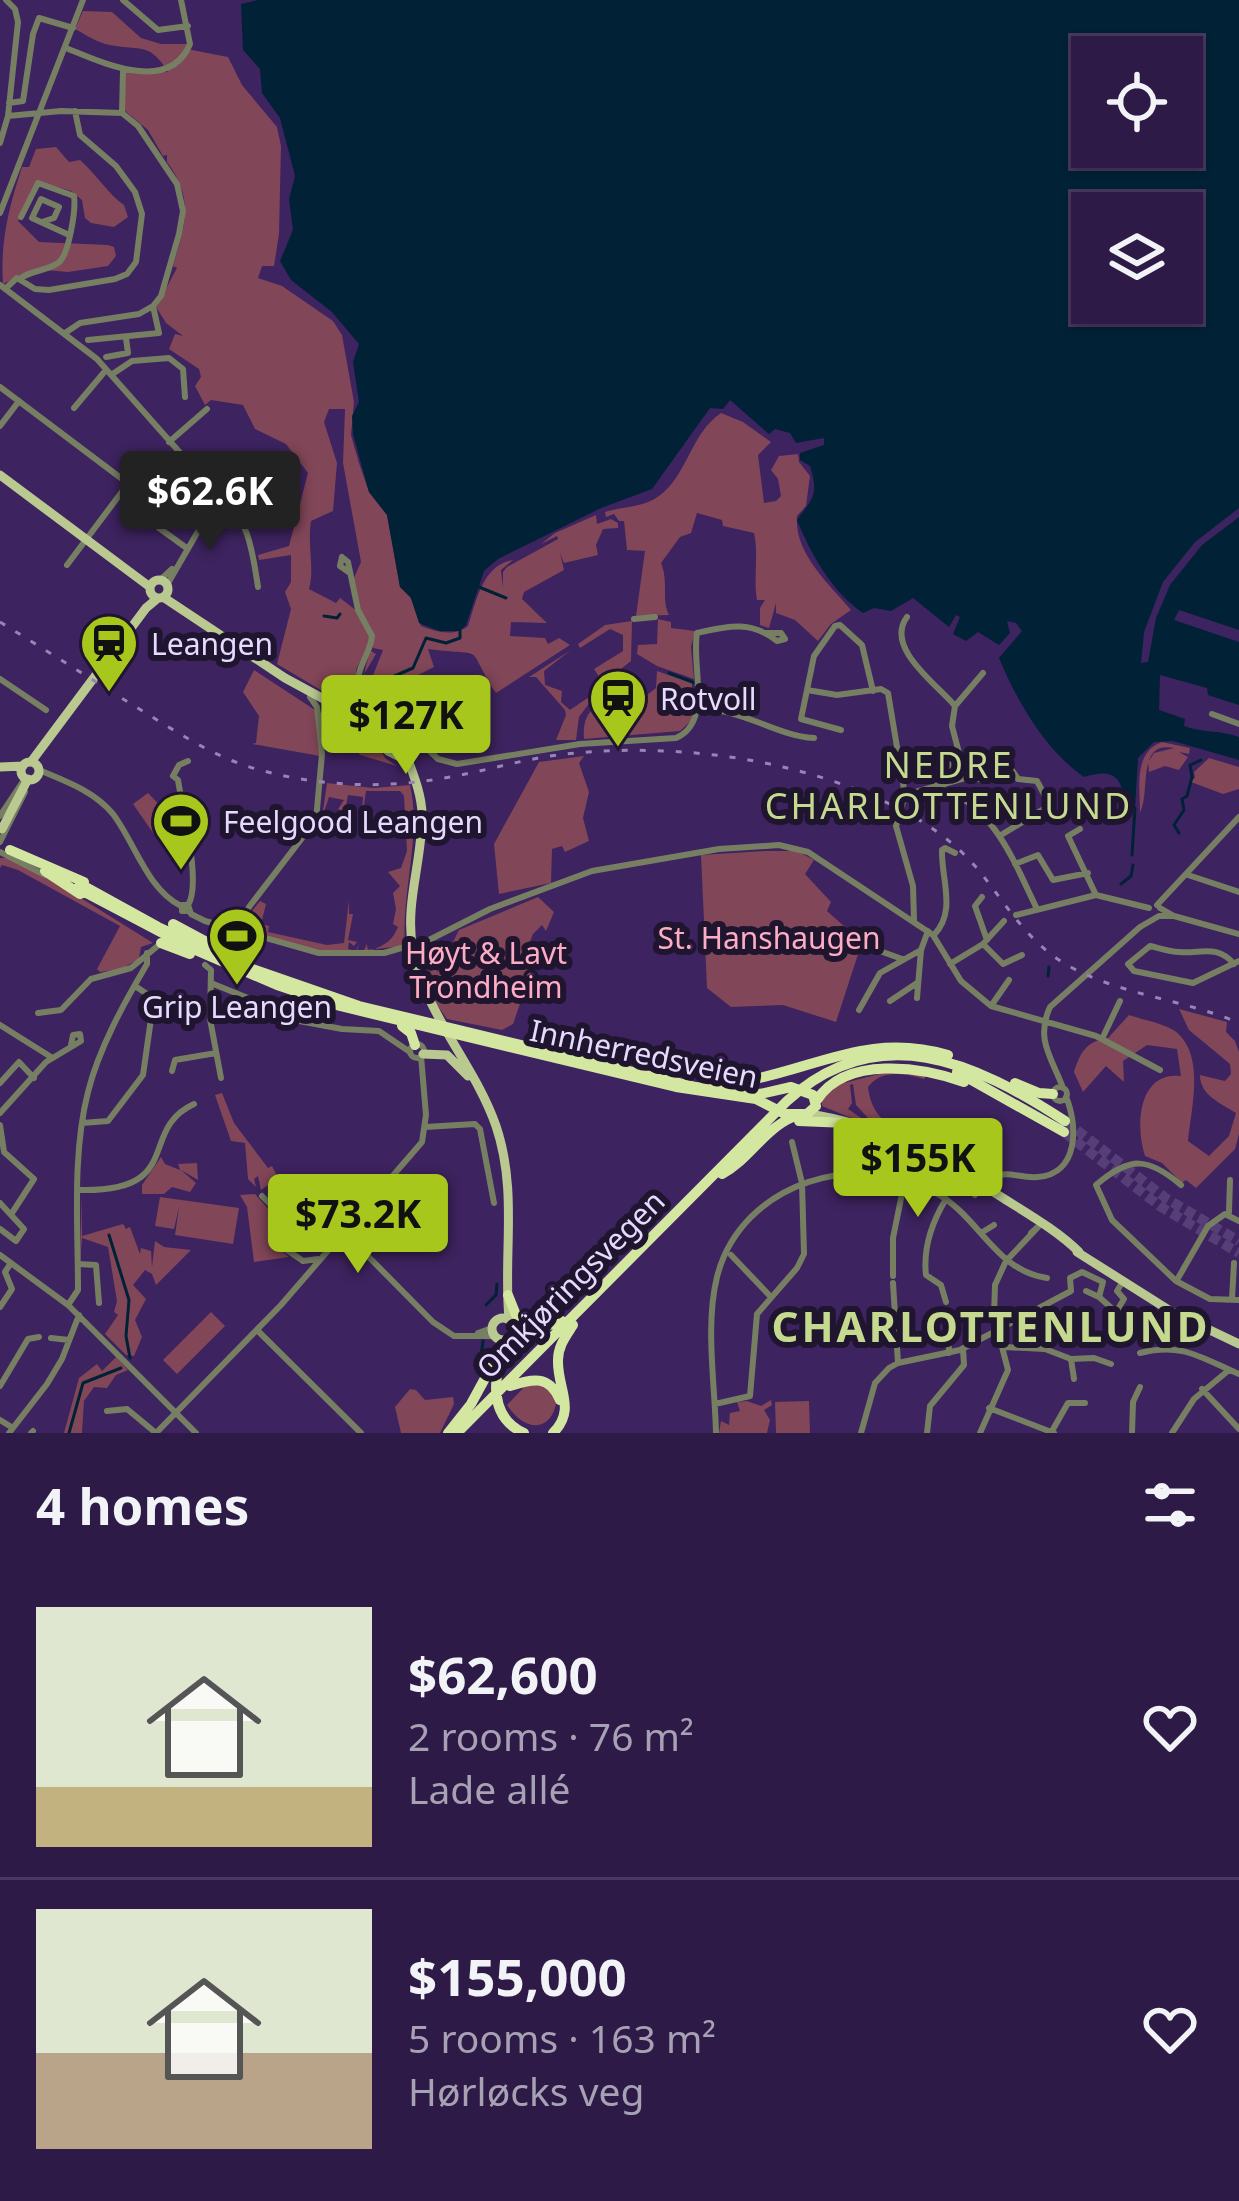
<!DOCTYPE html>
<html lang="en">
<head>
<meta charset="utf-8">
<style>
  :root { --surface:#2e1a47; --page:#3a2752; --text:#f1f3f6; --muted:#a7a1b4; --line:#493860; --accent:#a8c71d }
  body { margin:0; font-family:"Noto Sans",sans-serif; background:var(--page); color:var(--text); height:100vh; display:flex; flex-direction:column; font-size:45px; white-space:nowrap }
  * { box-sizing:border-box; margin:0 }
  p { font-size:39px; color:var(--muted) }
  .icon { flex:none; width:66px; height:66px; fill:none; stroke:currentColor; stroke-width:2; stroke-linecap:round; stroke-linejoin:round }
  .map { position:relative; height:1433px; overflow:hidden }
  .sheet { display:flex; flex-direction:column; background:var(--surface); flex:1 }
  .sheet>* { flex:none }
  .tools { position:absolute; left:1071px; top:36px; display:grid; gap:24px }
  .tools a { display:grid; place-items:center; width:132px; height:132px; border-radius:0px; background:var(--surface); box-shadow:0 3px 9px #0004,0 0 0 3px var(--line); font-size:60px }
  .price { position:absolute; translate:-50% -102px; padding:0 27px; border-radius:12px; background:var(--accent); color:#111; font-size:39px; line-height:78px; filter:drop-shadow(0 3px 6px #0008) }
  .price::after { content:''; position:absolute; left:50%; top:72px; width:36px; height:27px; margin-left:-18px; background:inherit; clip-path:polygon(0 0,100% 0,50% 100%) }
  .price.on { background:#222; color:#fff }
  ul { padding:0; list-style:none }
  li { display:flex; align-items:center; gap:36px; height:300px; padding:0 36px }
  li+li { border-top:3px solid var(--line) }
  li span { display:grid; place-items:center; flex:none; width:336px; height:240px; border-radius:0px; color:#555 }
  li>.icon { margin-inline-start:auto }
  span .icon { width:144px; height:144px; fill:#fffc; stroke-width:1 }
  li b { font-size:51px }
  h2 { display:flex; justify-content:space-between; align-items:center; height:144px; padding:0 36px; font-size:51px }
  .map>svg:first-child { display:block }
  .green { fill:#814658 }
  .water { fill:#002136; fill-rule:evenodd }
  .pier { fill:#3d235f }
  .lines { fill:none; stroke-linecap:round; stroke-linejoin:round }
  .stream { stroke:#002136; stroke-width:3 }
  .highway-tunnel { stroke:#563e77; stroke-width:10; stroke-dasharray:10 5; stroke-linecap:butt }
  .minor { stroke:#777f63; stroke-width:6 }
  .major { stroke:#b9c98f; stroke-width:9 }
  .highway { stroke:#d4e7a1; stroke-width:10 }
  .rail { stroke:#9785b4; stroke-width:3; stroke-dasharray:6 12; stroke-linecap:butt }
  .labels { text-anchor:middle; dominant-baseline:central; stroke-width:12; stroke-linejoin:round; paint-order:stroke }
  .poi-label { font-size:30px; fill:#e6dafe; stroke:#1f152f; text-anchor:start }
  .park-label { font-size:30px; fill:#fdacc4; stroke:#1f152f }
  .street-label { font-size:30px; fill:#e6dafe; stroke:#1f152f }
  .quarter-label { font-size:36px; letter-spacing:3px; fill:#c6da8f; stroke:#1f152f }
  .district-label { font-size:42px; font-weight:bold; letter-spacing:3px; fill:#c6da8f; stroke:#1f152f }
</style>
</head>
<body>
<div class="map">
<svg width="1239" height="1433" viewBox="0 0 1239 1433">
  <rect width="100%" height="100%" fill="#3d235f"/>
  <path class="green" d="M83,11L112,12L141,38L161,44H189L187,49L228,57L242,85L277,127L281,146L279,234L274,266H262L258,278L282,286L333,321L342,335L354,402L351,435L359,463L369,492L387,515L400,587L410,596L421,626C437,632 454,637 468,626C477,599 483,565 513,560L501,570L503,588V572L507,567L558,539L557,536L541,544L555,533L596,515L597,524L611,519L618,523V528L603,529L596,545L598,555L564,563L560,553L564,570L524,592L522,599L547,623L511,622L510,636L545,638L548,644L559,638L570,645L496,693C463,642 491,657 428,649L434,667L402,683L409,696L391,702L378,686V676L377,689L391,706L412,716L423,711L441,721L440,728L433,732C421,724 411,725 397,720C362,708 358,681 371,651L376,654L363,676L368,688L383,650L373,648L371,628L360,610L353,580L361,562L343,463L345,409H329L324,422L337,463L333,511L311,521C307,544 315,568 309,589L336,603L340,598L357,611L371,639L356,670V679L348,684L387,720L419,727L424,734L412,729L388,730L277,664L291,609L285,592L291,582V555L259,560L258,555L289,546L308,473L286,444L255,429L243,405L211,400L205,405L195,386L201,377L199,369L169,349L175,334L183,336L166,323L156,307L177,268L173,266C186,222 194,199 167,162V155L163,156L148,130L125,111V73L168,72C150,42 141,51 110,45C98,43 86,35 75,29Z
    M56,147L69,162L80,160C96,174 109,195 124,205L128,217L114,227L91,223L85,218L82,200L71,191L41,182L18,221L39,242L108,245L114,247L116,256L108,266L68,272L33,269L3,284C0,241 9,207 22,167H29L36,149Z
    M721,413L743,422L771,442L758,455L764,503L776,501L781,496L778,479L771,470L779,456L798,454L799,462L810,476L806,506L797,516C794,553 828,583 851,610L831,624L818,641L795,620L776,613V603L769,628L760,625V608L765,600H757C753,577 759,556 754,533L723,526L722,520L697,513L691,533L680,537L661,563C669,582 661,599 669,615L636,616L645,551L627,550L624,521H619L614,514L606,517L605,512C623,506 643,508 659,496C687,476 691,433 721,413Z
    M658,619L671,622V628L695,631L691,647L694,679L657,666L637,654L638,645L657,644Z
    M632,621L631,661L603,683L594,669L623,651V635L610,629L580,648L578,644L605,625Z
    M571,650L544,671L545,685L562,691L561,702L570,710L598,691L579,717L576,740H556L566,715L565,710L536,677H529Z
    M254,670L315,710L320,756L252,744L256,743L259,716L243,692Z
    M657,671L692,683V720L680,731L584,739C582,711 595,707 613,693L620,702L637,695L643,698L656,688Z
    M332,711L375,738L385,758L397,766L360,755L349,739L327,743L326,721Z
    M1162,742L1190,748L1189,754L1179,752L1188,757L1179,770L1165,766L1149,772L1148,762L1154,753L1174,748C1136,740 1151,790 1140,813C1140,788 1133,752 1162,742Z
    M584,756L579,763L589,792L583,818L589,841L565,852L562,846L552,849L551,883L499,894L494,844L539,762Z
    M1209,758L1239,767V789L1223,794L1191,782L1188,792L1190,781L1195,778L1194,772Z
    M327,783L373,788L410,785C422,836 401,892 405,946L364,950L367,944L368,952C385,944 391,943 398,927L393,924L396,909L393,893L400,886L388,872L401,868L407,851L404,796L400,791H366L361,825L363,797L348,795L345,812L338,809L344,800L329,797L322,818Z
    M148,793L174,820L180,812L186,842L184,850L167,853L133,804Z
    M765,851H797L814,860L805,874L831,902L827,911L862,942L836,1022L783,1005L731,1007L707,988L701,855Z
    M4,855L49,878L153,943L141,947L139,959L121,969L100,972L97,969L120,926L18,870L2,865L0,868V858H6Z
    M538,897L554,912L546,931L542,925L533,934L528,947L537,955L513,1024L502,1030L447,1019L437,1005L421,952L438,972L459,930Z
    M349,900V914H353L348,940L357,942L354,946L349,942L348,949L356,951L359,944L357,952H326L248,932L245,927L248,929L245,920L260,901L266,904L261,924L269,926L268,932L327,945L344,943Z
    M1179,1009L1227,1022L1226,1032L1235,1041L1239,1052V1134L1235,1149L1196,1188L1186,1180L1182,1183L1162,1163L1145,1156C1135,1126 1138,1071 1181,1076L1177,1049L1147,1045L1123,1061L1124,1082L1106,1066L1083,1092L1074,1072C1080,1052 1087,1041 1108,1038L1129,1015C1143,1020 1163,1023 1175,1031C1206,1055 1191,1108 1188,1141L1209,1156L1229,1136L1236,1113C1220,1103 1200,1095 1200,1075L1225,1081L1231,1074L1230,1064L1189,1030Z
    M891,1071L927,1074L924,1079C905,1073 881,1069 868,1087C874,1136 915,1130 950,1148C961,1154 971,1164 983,1170L980,1174L869,1119L856,1105L853,1084L850,1085L852,1103L848,1109L876,1128L822,1106V1099L840,1084Z
    M222,1093L234,1123L268,1168L272,1166L278,1178L261,1190L258,1176L254,1179L256,1187L248,1179L245,1143L231,1141L215,1095Z
    M161,1157L165,1164L180,1170L178,1164L197,1163L198,1180L181,1170L196,1183L190,1192L172,1187L164,1194H142V1185Z
    M82,1193V1236L123,1224L126,1229L130,1227L140,1254L141,1248L151,1251L152,1267L155,1241L164,1247L191,1250L156,1285L152,1274L145,1270L133,1285L146,1299L135,1320L142,1337L134,1356L126,1355L105,1334L118,1315L114,1312L117,1301L108,1247L82,1238L80,1262Z
    M255,1194L271,1212C267,1237 270,1241 289,1257L254,1262L247,1207L240,1195Z
    M160,1197L239,1208L233,1244L175,1235L179,1207L174,1229L155,1226Z
    M211,1312L225,1326L177,1374L163,1360Z
    M116,1357L128,1370L116,1375L107,1388L94,1387L84,1401L82,1433H64L79,1378L97,1364L102,1371Z
    M537,1381L557,1398C553,1433 525,1433 507,1405L529,1382Z
    M410,1389L416,1390L425,1400L453,1397L454,1404L440,1433H401L395,1407Z
    M771,1400L772,1405L764,1410L770,1420L767,1433H719L721,1421L729,1425L730,1413L740,1411L737,1402L747,1401L761,1406Z
    M809,1401L810,1433H776L775,1402Z"/>
  <path class="water" d="M258,0H1239V630L1179,610L1174,620L1239,642V705L1208,695L1207,688L1160,675L1159,710L1185,719L1184,726C1204,733 1219,730 1239,737V760L1173,741L1154,742L1138,758L1135,808L1124,799C1121,772 1107,770 1084,777C1045,750 1017,701 999,658L1022,631L1016,623L1007,621L1010,633L999,645L978,632L966,641L953,634L960,617L956,615L949,627L913,598L891,611L874,608L863,613C831,591 811,554 797,520C813,498 819,495 810,466L800,460V453L824,445V438L796,443L790,433L775,429L769,434L730,400L723,409L710,408L652,489L601,508L498,559L484,571L466,625L460,631H439L419,623L411,598L400,587L387,515L369,492L353,434L352,416L359,402L353,362L359,344L332,312L291,280L280,261L293,230L289,199L295,176L280,118L262,93L260,69L243,50L241,4ZM1092,57H1182V147H1092ZM1092,213H1182V303H1092Z"/>
  <path class="pier" d="M1239,508V517L1202,545L1170,585L1156,618L1148,662L1141,663L1144,632L1163,582L1195,542Z"/>
  <g class="lines">
    <path class="stream" d="M479,587L506,598
      M324,616L337,618L340,614
      M669,673L695,683
      M435,726L431,716L400,703L390,678L413,668L426,638L446,643L460,638V631
      M1179,833L1174,825L1184,810L1182,799L1187,796L1192,777L1190,765L1201,760
      M1132,855L1135,808
      M1121,884L1131,876L1133,865
      M1048,976L1049,967
      M109,1235L129,1300L126,1336L130,1358
      M486,1305L496,1295L497,1284
      M481,1357L483,1341
      M69,1433L83,1383L121,1368"/>
    <path class="highway-tunnel" d="M1065,1121L1167,1199L1239,1241
      M1064,1132L1161,1207L1239,1253"/>
    <path class="minor" d="M123,0L158,30L188,26
      M39,18L73,28
      M66,48C101,62 169,95 190,44L181,0
      M9,103L23,101L33,34L39,18
      M122,113L123,71
      M8,116L61,111L122,113L138,126L177,184L183,211L179,234L161,296L153,306L139,314L80,323L65,333
      M0,143L8,116L18,22L15,9L6,0
      M0,213L83,0
      M21,217L38,183L74,196C76,209 69,256 58,263C47,271 32,270 21,278
      M42,222L54,218L59,207L41,199L32,218L67,234
      M0,285L97,359L214,491
      M5,289L17,278L35,289L49,290L115,279L127,274L136,262L142,214L135,192L116,166L80,135L75,111
      M88,340L159,333L153,306
      M106,357L128,353L126,338
      M111,375L132,361L169,358L183,369L185,397
      M0,387L150,500L164,516L159,528L188,549
      M74,408L106,370
      M0,426L19,401
      M169,442L207,409
      M211,492L219,494L217,502L209,500Z
      M220,498C249,515 253,556 258,587
      M342,557L348,562L358,610L372,636C371,650 362,660 359,674C352,720 412,716 428,734L423,743
      M342,557L340,566L350,573
      M67,565L127,485
      M160,580L172,569
      M167,585L215,502
      M907,617C884,648 938,685 955,706L952,726L959,753L936,786
      M634,619L655,617
      M0,679L46,710
      M807,690L837,695L881,689L888,693L905,795L896,826L913,886L914,920
      M955,706L983,673
      M697,710C740,706 772,735 814,738
      M1212,714L1239,724
      M319,721L328,707
      M841,730L801,719L814,656L835,626L840,625L862,645L873,691
      M400,739L416,738L438,759L457,764L580,744L676,738C713,722 691,665 697,633C728,626 751,620 777,641L785,639L781,633H766
      M188,761L179,765L173,776L178,780C182,807 202,884 188,905
      M39,770C65,781 94,791 113,814C135,843 147,889 181,906
      M939,787C995,807 1013,860 1037,909
      M905,795L965,778L1003,781V767L1007,763L1018,779L1037,781L1045,796
      M0,816L22,783
      M1080,829L1068,836L1096,895
      M1001,835L1052,804
      M0,842L25,792
      M0,852L45,875
      M1015,864L1038,855L1053,880L1088,873
      M1188,875L1239,892
      M982,897L975,906L987,940
      M1157,905L1239,817
      M1160,908L1174,916L1239,934
      M189,911H182V905H188L191,914L205,921L319,953H384L429,940L490,909L592,871L719,849L779,845L808,852L933,935L961,981L991,1006L1096,1036L1160,1070
      M1016,915L1096,895L1149,908
      M239,932L249,907L316,820L322,754L317,707L310,697
      M934,935C957,911 941,879 942,850L945,848L955,853
      M983,944L1003,964L1022,955
      M869,947L902,959
      M950,964L983,944L1004,921
      M1234,964C1217,944 1201,954 1179,952C1169,952 1159,948 1150,946L1128,964L1134,971L1193,983L1239,961
      M205,965L211,970L210,1019L221,1078
      M211,983L248,998L267,1015L342,1029L379,1031L410,1052
      M917,998L921,950L928,931
      M890,1001L917,983
      M255,1003L250,1012L263,1014
      M991,1006L1009,980
      M859,1010L880,973L921,950
      M38,1013L61,1010L91,979L131,968L160,944
      M0,1025L51,1057
      M1102,1039L1120,1001
      M410 1051a7 7 0 1 1 14 0a7 7 0 1 1-14 0Z
      M172,1071L175,1060L216,1053
      M0,1083L19,1062L34,1078
      M1053 1094a7 7 0 1 1 14 0a7 7 0 1 1-14 0Z
      M1063,1088C1052,1058 1035,1040 1050,1007L1140,927L1159,916H1174
      M0,1113L46,1062L81,1041L80,1034L73,1035L71,1045
      M82,1123L108,1121L143,1075L153,1005L150,996L135,986
      M0,1125L4,1152L34,1179L12,1213
      M425,1127L475,1124L480,1129L494,1203
      M896,1155L898,1152L934,1167L931,1190
      M934,1167L965,1184L975,1195
      M1181,1185C1148,1157 1130,1156 1096,1185L1112,1220L1176,1281L1210,1299L1239,1300
      M984,1186C1002,1165 1015,1179 1038,1177C1079,1174 1078,1125 1066,1097
      M80,1190C186,1192 137,1130 194,1104
      M262,1196L275,1209C271,1244 274,1241 303,1261L318,1259
      M0,1203L24,1229L16,1241L0,1229
      M1229,1212L1230,1180
      M344,1232L433,1322L454,1336H494
      M981,1233L994,1225
      M0,1255L68,1305L196,1433
      M731,1255L770,1296
      M78,1264L96,1265L99,1303
      M893,1276V1238L905,1179
      M1177,1280L1208,1226L1225,1214L1239,1221
      M893,1283L898,1363
      M1086,1291L1099,1297
      M1232,1299L1234,1263
      M946,1302L941,1285L926,1275C923,1248 932,1222 946,1199
      M68,1305L78,1290C78,1226 72,1154 88,1092C99,1048 124,1003 147,964V953
      M0,1307L12,1289L5,1272L11,1263
      M257,1330L361,1433
      M948,1331L949,1353
      M478,1333L492,1328
      M51,1338L69,1340
      M1004,1347L1045,1349L1071,1359L1094,1358L1111,1364
      M1140,1353C1182,1342 1201,1358 1239,1374
      M1071,1359L1074,1379
      M0,1386L28,1339L39,1337
      M1202,1389L1239,1429
      M715,1404L750,1396L757,1314L797,1268L804,1254L802,1183L792,1142
      M989,1408L1054,1433
      M107,1411L127,1409L156,1433L281,1305L422,1142L426,1115L421,1056
      M0,1420L13,1428
      M1052,1431L1068,1403H1085
      M9,1433L47,1384L62,1359L79,1315
      M31,1433L33,1431
      M716,1433C715,1384 705,1325 717,1277C741,1182 861,1146 941,1196C981,1221 997,1271 1047,1278
      M861,1433L875,1383L889,1368L898,1363L960,1350L1071,1291L1070,1278L1082,1272L1103,1282L1099,1297L1116,1312L1124,1299L1117,1291L1123,1281
      M927,1433L930,1406L964,1365L963,1349
      M980,1433L1008,1370L994,1316L995,1285L1006,1261L1041,1224L1031,1233
      M1132,1433L1133,1402L1140,1387
      M1172,1433L1194,1399L1229,1370"/>
    <path class="major" d="M0,475L150,587
      M150 589a9 9 0 1 1 18 0a9 9 0 1 1-18 0Z
      M163,597L285,678L401,741L405,751L398,756L388,751L394,740
      M405,751C412,772 421,791 422,813C423,860 404,903 413,951C426,1016 475,1065 496,1126C518,1191 503,1254 509,1319
      M31,762L146,608L158,598
      M21 771a9 9 0 1 1 18 0a9 9 0 1 1-18 0Z
      M0,767L23,766
      M2,829L28,779
      M423,1054L447,1055L468,1076
      M807,1114C879,1123 943,1160 1003,1198C1028,1214 1058,1231 1079,1252
      M1077,1252L1172,1312L1239,1344
      M492 1329a11 11 0 1 1 22 0a11 11 0 1 1-22 0Z"/>
    <path class="highway" d="M10,850L84,882
      M45,871L80,894
      M77,888L193,949L277,985L340,1006L676,1087L756,1099L785,1114H807L816,1106L813,1095L791,1087L760,1094L696,1087L359,1006L241,965L158,927L80,884
      M173,924L214,946
      M161,943L190,954
      M402,1026L411,1033L415,1045
      M957,1072L1064,1132
      M1015,1083L1039,1093L1053,1094
      M710,1084C800,1082 856,1028 948,1055
      M817,1100C846,1055 922,1067 964,1082
      M799,1121L847,1123
      M722,1174C749,1160 764,1129 793,1117
      M508,1295L516,1315L528,1325
      M514,1326L531,1331L562,1321
      M506,1340C494,1373 486,1416 524,1433
      M510,1386C532,1379 549,1374 560,1400
      M448,1433L471,1404L495,1360
      M457,1433L787,1101C878,1018 975,1062 1065,1121
      M553,1433C577,1409 557,1389 558,1360C558,1346 566,1336 573,1325"/>
    <path class="rail" d="M0,622C44,649 88,677 131,704C173,729 213,758 260,770C322,787 387,789 450,777C485,771 520,760 557,755C629,746 712,750 783,767C850,783 929,813 975,866C1003,899 1022,935 1059,960C1113,995 1181,998 1239,1023"/>
  </g>
  <defs>
    <symbol id="station-pin" viewBox="-11 -11 22 30"><path d="M0 17L-7.5 6A9.5 9.5 0 1 1 7.5 6Z" fill="#a8c71d" stroke="#1f152f"/><path d="M-3-6H3Q5-6 5-4V2Q5 4 3 4L4.5 6H3L1.5 4h-3L-3 6H-4.5L-3 4Q-5 4-5 2V-4Q-5-6-3-6ZM-3.5-4v3h7v-3ZM-3.5 1v1.5H-2V1ZM2 1v1.5H3.5V1Z" fill="#111"/></symbol>
    <symbol id="stadium-pin" viewBox="-11 -11 22 30"><path d="M0 17L-7.5 6A9.5 9.5 0 1 1 7.5 6Z" fill="#a8c71d" stroke="#1f152f"/><path d="M0-5a6.5 5 0 1 0 0 10a6.5 5 0 1 0 0-10ZM-3.5-1.8h7v3.6h-7Z" fill="#111"/></symbol>
  </defs>
  <g fill-rule="evenodd">
    <use href="#station-pin" x="76" y="610" width="66" height="90"/>
    <use href="#station-pin" x="585" y="665" width="66" height="90"/>
    <use href="#stadium-pin" x="148" y="788" width="66" height="90"/>
    <use href="#stadium-pin" x="204" y="903" width="66" height="90"/>
  </g>
  <g class="labels">
    <g class="poi-label">
      <text x="151" y="643">Leangen</text>
      <text x="660" y="698">Rotvoll</text>
      <text x="223" y="821">Feelgood Leangen</text>
      <text x="237" y="1006" text-anchor="middle">Grip Leangen</text>
    </g>
    <g class="park-label">
      <text x="769" y="937">St. Hanshaugen</text>
      <text x="486" y="952">Høyt &amp; Lavt<tspan x="486" dy="34">Trondheim</tspan></text>
    </g>
    <g class="street-label">
      <text transform="translate(644 1053) rotate(12)">Innherredsveien</text>
      <text transform="translate(570 1284) rotate(-45)">Omkjøringsvegen</text>
    </g>
    <g class="quarter-label">
      <text x="949" y="764">NEDRE<tspan x="949" dy="41">CHARLOTTENLUND</tspan></text>
    </g>
    <g class="district-label">
      <text x="991" y="1325">CHARLOTTENLUND</text>
    </g>
  </g>
</svg>
<div class="tools">
<a><svg class="icon" aria-label="locate" viewBox="0 0 24 24"><circle cx="12" cy="12" r="6"/><path d="M12 2v4M12 18v4M2 12h4M18 12h4"/></svg></a>
<a><svg class="icon" aria-label="layers" viewBox="0 0 24 24"><path d="M12 4l9 5-9 5-9-5zM3 14l9 5 9-5"/></svg></a>
</div>
<b class="price on" style="left:210px;top:553px">$62.6K</b>
<b class="price" style="left:406px;top:777px">$127K</b>
<b class="price" style="left:918px;top:1220px">$155K</b>
<b class="price" style="left:358px;top:1276px">$73.2K</b>
</div>
<section class="sheet">
<h2>4 homes<svg class="icon" aria-label="filters" viewBox="0 0 24 24"><path d="M4 7h16M4 17h16"/><circle cx="9" cy="7" r="2"/><circle cx="15" cy="17" r="2"/></svg></h2>
<ul>
<li><span style="background:linear-gradient(#dfe7d0 75%,#c2b280 0)"><svg class="icon" aria-label="home" viewBox="0 0 24 24"><path d="M3 11l9-7 9 7M6 9v11h12V9"/></svg></span><div><b>$62,600</b><p>2 rooms · 76 m²</p><p>Lade allé</p></div><svg class="icon" aria-label="heart" viewBox="0 0 24 24"><path d="M12 20l-8-8c-3-5 5-10 8-4 3-6 11-1 8 4z"/></svg></li>
<li><span style="background:linear-gradient(#dfe7d0 60%,#b9a48a 0)"><svg class="icon" aria-label="home" viewBox="0 0 24 24"><path d="M3 11l9-7 9 7M6 9v11h12V9"/></svg></span><div><b>$155,000</b><p>5 rooms · 163 m²</p><p>Hørløcks veg</p></div><svg class="icon" aria-label="heart" viewBox="0 0 24 24"><path d="M12 20l-8-8c-3-5 5-10 8-4 3-6 11-1 8 4z"/></svg></li>
</ul>
</section>
</body>
</html>
